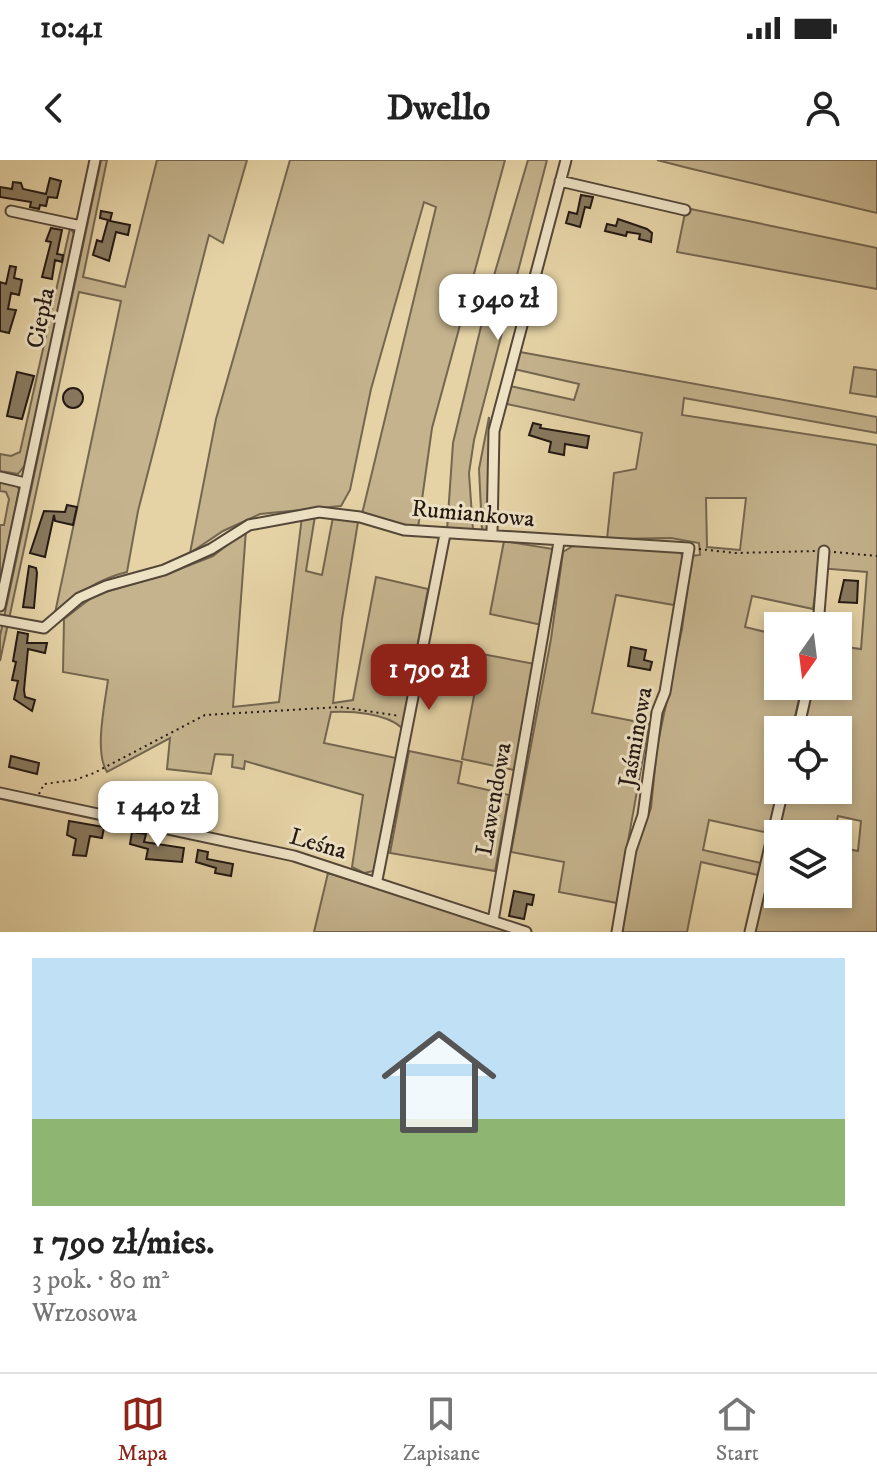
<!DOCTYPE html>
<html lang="pl">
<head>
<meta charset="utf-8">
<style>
  :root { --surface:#fff; --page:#f6f6f6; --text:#222; --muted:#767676; --line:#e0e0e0; --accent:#8f2418 }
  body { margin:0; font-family:"IM FELL DW Pica",serif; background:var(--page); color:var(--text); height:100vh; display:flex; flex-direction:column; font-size:30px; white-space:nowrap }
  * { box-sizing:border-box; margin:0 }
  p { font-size:26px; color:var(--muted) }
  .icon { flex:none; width:44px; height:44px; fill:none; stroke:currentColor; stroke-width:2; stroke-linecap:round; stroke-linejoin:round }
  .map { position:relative; height:772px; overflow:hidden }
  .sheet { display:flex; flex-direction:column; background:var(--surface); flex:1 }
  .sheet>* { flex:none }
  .needle { width:52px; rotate:194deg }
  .tools { position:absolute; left:764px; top:452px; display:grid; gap:16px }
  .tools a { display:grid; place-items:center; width:88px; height:88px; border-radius:0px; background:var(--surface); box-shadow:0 4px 12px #0003; font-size:40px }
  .price { position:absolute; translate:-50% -68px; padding:0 18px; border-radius:16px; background:#fff; color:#222; font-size:26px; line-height:52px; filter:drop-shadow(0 2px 4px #0008) }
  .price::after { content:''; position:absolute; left:50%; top:48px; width:24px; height:18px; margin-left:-12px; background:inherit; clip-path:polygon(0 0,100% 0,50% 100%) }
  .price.current { background:var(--accent); color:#fff }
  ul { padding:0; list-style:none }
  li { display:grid; align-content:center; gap:16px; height:424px; padding:0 32px }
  li span { display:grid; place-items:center; height:248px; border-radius:0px; color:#555 }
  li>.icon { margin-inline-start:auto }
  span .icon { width:144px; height:144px; fill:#fffc; stroke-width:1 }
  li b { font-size:34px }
  .status { display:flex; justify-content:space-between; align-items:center; height:56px; padding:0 40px; background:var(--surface); direction:ltr }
  .status svg { height:22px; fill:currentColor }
  header { display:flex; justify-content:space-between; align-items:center; height:104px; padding:0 32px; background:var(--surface); font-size:36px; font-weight:700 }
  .menu { display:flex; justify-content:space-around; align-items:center; height:112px; border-top:2px solid var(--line); background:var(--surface); font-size:22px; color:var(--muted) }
  .menu a { display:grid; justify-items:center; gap:4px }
  .menu .current { color:var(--accent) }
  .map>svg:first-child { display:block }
  .green { fill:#c4b38d; stroke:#746650; stroke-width:2; fill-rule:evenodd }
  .building { fill:#88795f; stroke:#231813; stroke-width:2 }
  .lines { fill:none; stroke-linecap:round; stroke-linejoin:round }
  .minor-casing { stroke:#544738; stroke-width:13 }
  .path { stroke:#231813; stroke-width:2; stroke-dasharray:2 4; stroke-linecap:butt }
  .minor { stroke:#eee2c5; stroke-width:9 }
  .labels { text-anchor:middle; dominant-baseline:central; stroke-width:6; stroke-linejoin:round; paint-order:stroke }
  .street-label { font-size:24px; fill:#231813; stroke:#eee2c5 }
</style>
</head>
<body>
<div class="status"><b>10:41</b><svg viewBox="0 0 49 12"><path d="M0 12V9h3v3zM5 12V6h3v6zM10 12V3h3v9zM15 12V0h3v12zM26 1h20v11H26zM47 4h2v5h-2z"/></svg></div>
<header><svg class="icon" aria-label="back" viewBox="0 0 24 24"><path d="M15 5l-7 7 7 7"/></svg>Dwello<svg class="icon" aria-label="person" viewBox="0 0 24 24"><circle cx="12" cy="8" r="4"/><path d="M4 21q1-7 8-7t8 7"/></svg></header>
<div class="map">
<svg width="877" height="772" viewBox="0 0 877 772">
  <rect width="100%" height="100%" fill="#e5d3a6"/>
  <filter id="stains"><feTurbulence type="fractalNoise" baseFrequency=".0025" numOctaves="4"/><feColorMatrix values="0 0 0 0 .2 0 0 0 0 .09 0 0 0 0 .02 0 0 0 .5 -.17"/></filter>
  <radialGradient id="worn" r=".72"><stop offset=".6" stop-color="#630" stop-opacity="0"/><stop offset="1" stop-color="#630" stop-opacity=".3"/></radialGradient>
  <path class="green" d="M101,0H107L83,117L125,127L157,0H247L223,83L209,75L138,351L127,412C98,419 77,434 55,453L121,141L79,132L0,501V476Z
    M290,0H505L432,268L418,368L362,354L436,47L424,42L371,229L350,330L341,346L260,354L223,371L190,393L216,259Z
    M528,0H547L474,280L469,313L473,370H447L453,283L490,129Z
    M657,0H877V53L688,8Z
    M686,48L877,88V129L677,92Z
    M70,68L75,75L25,305L18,314L0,311V294L11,296L20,292Z
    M520,192L877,257V273L684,238L682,255L877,285V772H755L785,630H838V570H799L809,526H838V486L861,489L867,412L819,408L813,449L752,436L745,467L778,475V526H802L792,570H778V630L769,673L709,660L703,690L761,703L758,715L701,702L687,772H622L635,690L651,648L657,587L682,469L692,396L700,395L699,383L671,378L607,379L614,313L636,309L642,273L507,244L510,226L574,240L579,224L514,209ZM706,338H746L740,390L707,387ZM838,656L861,661L858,691L838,687V734H778V674H834Z
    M854,207L877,210V237L850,233Z
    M489,257V370H482L479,309Z
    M0,321L17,325L19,330L0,424V365H4L9,339L6,332L0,331Z
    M315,356L306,411L322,415L333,357L358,362L342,459L333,543L353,540L376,417L428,429L402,568C386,553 352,551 331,552L324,583L396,598L374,711L364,713L352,707L363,635L245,601L244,609L232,607L233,595L215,594L211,614L167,609L170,578L107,612C94,592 105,543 108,520L63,512L64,459L95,435L167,414L213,396L246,370L233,547L279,542L302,357Z
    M504,381L553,389L542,465L490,454Z
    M573,386L671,390L681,393L684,402L674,445L616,435L592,553L649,564L617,743L559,732L564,702L511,692L551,479L563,392Z
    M482,494L535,504L514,610L462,599Z
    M409,591L462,602L458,623L509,635L495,711L390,693Z
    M328,713L518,772H314Z"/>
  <path class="building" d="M50,18L61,21L57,38L48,37L46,46L40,45L39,49L30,47L31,42L0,37V27L12,29L13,22L21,23L23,29L46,34Z
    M581,35L593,37L590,48L585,47L580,67L566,63L569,52L577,54Z
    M101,51L112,53L110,61L130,65L128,75L116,72L109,101L93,95L97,80L102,82L108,60L100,58Z
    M618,59L647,69L652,73L651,82L639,79L640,74L627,72L626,76L605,71L607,64L616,66Z
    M51,68L62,70L57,94L63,95L62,102L55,100L52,119L42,117L51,82L46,81Z
    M10,106L16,107L14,118L22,120L19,135L11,133L8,149L16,150L9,173L0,171V122L6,124Z
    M17,212L34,216L22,259L7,256Z
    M63 238a10 10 0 1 1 20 0a10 10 0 1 1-20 0Z
    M533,263L541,265L540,268L589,276L587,288L565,284L564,295L549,292L551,282L529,275Z
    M67,345L77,347L73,365L55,361L54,355L45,397L30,393L44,351L65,352Z
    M29,406L36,408L37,413L34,448L23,447Z
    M844,420L858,421L857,443L839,442Z
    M18,472L28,474L27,483H47L45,493L28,489L24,530L25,537L35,540L32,551L14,539L18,521L12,520L16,502L13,501Z
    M631,487L646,490L644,500L652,502L650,510L628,506Z
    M11,596L39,603L37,614L9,607Z
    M69,661L104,667L102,678L90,676L86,696L73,695L76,679L67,675Z
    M132,672L146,674L144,682L184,688L182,702L146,699L148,689L130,684Z
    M198,690L208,692L207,699L233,704L231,716L215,713L216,708L196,702Z
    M514,731L534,735L532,745L527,744L524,759L509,756Z"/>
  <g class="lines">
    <defs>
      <path id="minor" d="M560,21L685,50
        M11,51L81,66
        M0,317L25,323
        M492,374L494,271L566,0
        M0,446L95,0
        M0,460L44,468L79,438L106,426L164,410L211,389L249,365L319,352L360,357L404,370L689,388L665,532L657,552L643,655L631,690L617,772
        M818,466L824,391
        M798,570L808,526
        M0,633L294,696L526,772
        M377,720L445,374
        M493,761L559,382
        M750,772L783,630"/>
    </defs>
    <use href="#minor" class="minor-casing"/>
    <path class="path" d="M699,389L736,393L816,391
      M834,392L877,396
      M39,634L44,624L75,620L94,613L205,555L340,547L400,556"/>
    <use href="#minor" class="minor"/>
  </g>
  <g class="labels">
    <g class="street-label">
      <text transform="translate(41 158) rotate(-78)">Ciepła</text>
      <text transform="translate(473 354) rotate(5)">Rumiankowa</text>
      <text transform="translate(636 577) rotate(-80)">Jaśminowa</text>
      <text transform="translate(494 639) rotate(-80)">Lawendowa</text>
      <text transform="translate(318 684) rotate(16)">Leśna</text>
    </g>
  </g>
  <rect width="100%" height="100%" filter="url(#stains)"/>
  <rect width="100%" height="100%" fill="url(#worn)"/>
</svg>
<div class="tools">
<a><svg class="needle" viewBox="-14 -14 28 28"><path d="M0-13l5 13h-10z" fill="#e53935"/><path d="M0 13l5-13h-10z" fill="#767676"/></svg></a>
<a><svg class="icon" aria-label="locate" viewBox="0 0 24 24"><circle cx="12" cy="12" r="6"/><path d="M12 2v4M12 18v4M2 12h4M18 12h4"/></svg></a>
<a><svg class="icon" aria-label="layers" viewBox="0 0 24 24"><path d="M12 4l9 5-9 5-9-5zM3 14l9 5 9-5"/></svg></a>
</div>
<b class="price" style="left:498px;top:182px">1 940 zł</b>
<b class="price current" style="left:429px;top:552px">1 790 zł</b>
<b class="price" style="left:158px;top:689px">1 440 zł</b>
</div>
<section class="sheet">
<ul>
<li><span style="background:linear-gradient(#bfe0f5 65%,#8fb573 0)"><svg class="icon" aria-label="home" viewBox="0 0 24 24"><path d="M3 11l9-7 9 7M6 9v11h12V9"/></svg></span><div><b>1 790 zł/mies.</b><p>3 pok. · 80 m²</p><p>Wrzosowa</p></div></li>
</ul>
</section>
<nav class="menu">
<a class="current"><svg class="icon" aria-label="map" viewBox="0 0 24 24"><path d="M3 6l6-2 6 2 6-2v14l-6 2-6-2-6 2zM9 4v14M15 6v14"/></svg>Mapa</a>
<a><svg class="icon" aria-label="saved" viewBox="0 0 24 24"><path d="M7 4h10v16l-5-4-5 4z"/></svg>Zapisane</a>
<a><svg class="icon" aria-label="home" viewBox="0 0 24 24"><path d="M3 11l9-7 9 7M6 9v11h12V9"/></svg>Start</a>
</nav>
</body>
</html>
